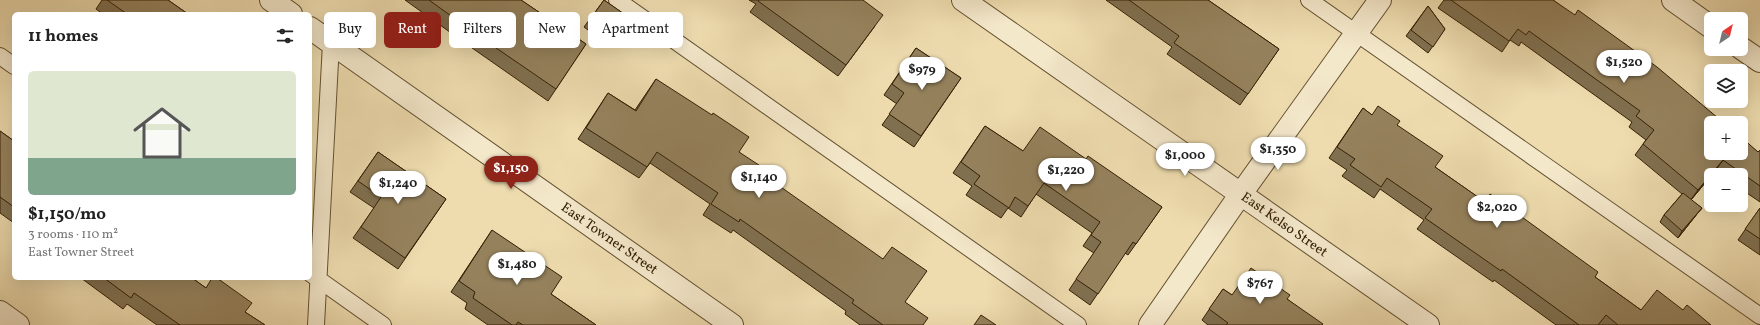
<!DOCTYPE html>
<html lang="en">
<head>
<meta charset="utf-8">
<style>
  :root { --surface:#fff; --page:#f2f2f2; --text:#222; --muted:#767676; --line:#e0e0e0; --accent:#8f2418 }
  body { margin:0; font-family:Vollkorn,serif; background:var(--page); color:var(--text); height:100vh; display:flex; flex-direction:column; font-size:15px; white-space:nowrap }
  * { box-sizing:border-box; margin:0 }
  p { font-size:13px; color:var(--muted) }
  .icon { flex:none; width:22px; height:22px; fill:none; stroke:currentColor; stroke-width:2; stroke-linecap:round; stroke-linejoin:round }
  .map { position:relative; flex:1; overflow:hidden }
  .panel { position:absolute; left:12px; top:12px; width:300px; height:268px; display:flex; flex-direction:column; background:var(--surface); border-radius:6px; box-shadow:0 4px 16px #0002 }
  .panel>* { flex:none }
  .guide { position:absolute; left:324px; top:12px; width:380px; height:36px; display:flex; gap:8px }
  .needle { width:26px; rotate:35deg }
  .buttons { position:absolute; left:1704px; top:12px; display:grid; gap:8px }
  .buttons a { display:grid; place-items:center; width:44px; height:44px; border-radius:6px; background:var(--surface); box-shadow:0 4px 16px #0002; font-size:20px }
  .price { position:absolute; translate:-50% -34px; padding:0 9px; border-radius:14px; background:#fff; color:#222; font-size:13px; line-height:26px; filter:drop-shadow(0 1px 2px #0008) }
  .price::after { content:''; position:absolute; left:50%; top:24px; width:12px; height:9px; margin-left:-6px; background:inherit; clip-path:polygon(0 0,100% 0,50% 100%) }
  .price.current { background:var(--accent); color:#fff }
  ul { padding:0; list-style:none }
  li { display:grid; align-content:center; gap:8px; height:212px; padding:0 16px }
  li+li { border-top:1px solid var(--line) }
  li span { display:grid; place-items:center; height:124px; border-radius:6px; color:#555 }
  li>.icon { margin-inline-start:auto }
  span .icon { width:72px; height:72px; fill:#fffc; stroke-width:1 }
  li b { font-size:17px }
  h2 { display:flex; justify-content:space-between; align-items:center; height:48px; padding:0 16px; font-size:17px }
  .pill { padding:0 14px; border-radius:6px; background:var(--surface); box-shadow:0 4px 16px #0002; font-size:14px; line-height:36px }
  .pill.current { background:var(--accent); color:#fff }
  .map>svg:first-child { display:block }
  .lines { fill:none; stroke-linecap:round; stroke-linejoin:round }
  .lane-casing { stroke:#624f2f; stroke-width:18 }
  .street-casing { stroke:#624f2f; stroke-width:24 }
  .lane { stroke:#f4e8cb; stroke-width:16 }
  .street { stroke:#f4e8cb; stroke-width:22 }
  .wall { fill:#807050; stroke:#342004 }
  .shaded-wall { fill:#685b41; stroke:#342004 }
  .building { fill:#95825d; stroke:#342004 }
  .labels { text-anchor:middle; dominant-baseline:central; stroke-width:4; stroke-linejoin:round; paint-order:stroke }
  .street-label { font-size:14px; fill:#342004; stroke:#f4e8cb }
</style>
</head>
<body>
<div class="map">
<svg width="1760" height="325" viewBox="0 0 1760 325">
  <rect width="100%" height="100%" fill="#eedcaf"/>
  <filter id="stains"><feTurbulence type="fractalNoise" baseFrequency=".005" numOctaves="4"/><feColorMatrix values="0 0 0 0 .2 0 0 0 0 .09 0 0 0 0 .02 0 0 0 .5 -.17"/></filter>
  <radialGradient id="worn" r=".72"><stop offset=".6" stop-color="#630" stop-opacity="0"/><stop offset="1" stop-color="#630" stop-opacity=".3"/></radialGradient>
  <g class="lines">
    <defs>
      <path id="lane" d="M617,0L1078,325
        M1309,0L1760,316
        M0,56L14,66
        M311,274L383,325
        M316,325L331,43"/>
      <path id="street" d="M271,0L291,14
        M963,0L1428,325
        M1673,0L1711,27
        M310,28L732,325
        M1741,48L1760,61
        M0,312L18,325
        M1150,325L1240,195L1380,0"/>
    </defs>
    <use href="#lane" class="lane-casing"/>
    <use href="#street" class="street-casing"/>
    <use href="#lane" class="lane"/>
    <use href="#street" class="street"/>
  </g>
  <path class="wall" d="M102,0H168L188,14H103L96,9Z
    M405,0H521L586,44L548,101L475,50Z
    M604,0L624,14L604,42L584,27Z
    M749,0H863L875,26L838,76L750,12L756,4Z
    M1106,0H1208L1279,49L1240,105L1167,54L1172,47Z
    M1444,0H1553L1758,152L1760,150V202L1741,189V175H1721L1715,171L1691,200L1702,208L1697,214L1678,238L1660,222L1664,215L1682,194L1635,155L1646,140L1629,127L1632,122L1521,42L1519,46L1510,40L1502,52L1438,8Z
    M1428,6L1445,29L1428,53L1406,36Z
    M916,48L961,78L914,147L882,125L897,104L884,95Z
    M656,79L768,178L905,302L923,325H860L845,314L846,311L733,230L731,233L703,215L710,204L650,163L639,178L578,139L608,93L635,110Z
    M1363,108L1372,115L1397,125L1435,167L1485,202L1595,277L1641,310H1683L1711,325H1556L1494,280L1493,282L1417,229L1424,220L1380,189L1374,198L1342,176L1347,170L1329,158Z
    M985,126L1023,151L1086,159L1162,207L1128,255L1125,253L1090,305L1069,290L1094,253L1083,246L1092,233L1036,194L1021,217L1008,208L1001,218L966,195L972,186L953,173Z
    M0,131L14,141V223L0,213Z
    M378,152L446,199L398,269L353,238L374,208L350,192Z
    M1760,208V255L1738,240Z
    M492,230L551,294L596,325H488L465,309L467,303L451,292Z
    M81,278H192L206,288L245,312L265,325H157L127,304L123,309Z
    M1223,289L1232,295L1287,299L1322,325H1208L1202,320Z"/>
  <path class="shaded-wall" d="M1723,160L1715,171L1690,201L1698,190Z
    M1702,208L1697,214L1678,238L1682,231Z"/>
  <path class="building" d="M107,0H168L188,14H127Z
    M429,0H521L586,44L556,89L483,39Z
    M604,0L624,14L609,35L589,21Z
    M759,0H863L883,15L846,65L758,1Z
    M1129,0H1208L1279,49L1248,94L1174,43L1179,36Z
    M1451,0H1553L1575,15L1578,10L1657,67L1724,123H1711V153H1741V137L1758,152L1760,150V186L1723,160L1698,190L1643,144L1654,130L1636,116L1640,111L1529,31L1526,35L1518,29L1509,41Z
    M1428,6L1445,29L1433,47L1411,30Z
    M916,48L961,78L921,136L889,114L904,93L892,84Z
    M656,79L712,115L713,113L749,137L739,152L771,173L768,178L883,259L892,247L927,271L905,302L928,318L923,325H883L852,303L854,300L740,219L739,222L711,204L718,193L657,152L647,167L586,128L608,93L636,111Z
    M1378,106L1400,121L1397,125L1443,156L1435,167L1485,202L1490,194L1598,272L1595,277L1641,310L1657,290L1683,310L1687,305L1711,325H1618L1606,315L1598,325H1579L1502,269L1501,271L1425,218L1432,209L1387,178L1381,187L1350,165L1355,159L1337,147L1363,108L1372,115Z
    M985,126L1023,151L1040,127L1086,159L1088,156L1162,207L1136,244L1133,242L1098,294L1076,279L1101,242L1091,235L1100,222L1044,183L1028,206L1015,197L1009,208L974,184L980,176L961,162Z
    M0,131L14,141V207L0,197Z
    M378,152L446,199L405,258L361,227L381,197L358,181Z
    M1683,193L1702,208L1682,231L1664,215Z
    M1760,208V239L1745,229Z
    M492,230L562,277L551,294L596,325H523L518,322L516,325H512L473,298L475,292L459,281Z
    M1251,268L1290,295L1287,299L1323,324L1322,325H1226L1228,323L1209,309L1223,289L1232,295Z
    M104,278H192L206,288L212,278H217L252,303L245,312L265,325H180L134,293L131,298Z
    M981,315L996,325H974Z"/>
  <g class="labels">
    <g class="street-label">
      <text transform="translate(1284 225) rotate(35)">East Kelso Street</text>
      <text transform="translate(609 239) rotate(35)">East Towner Street</text>
    </g>
  </g>
  <rect width="100%" height="100%" filter="url(#stains)"/>
  <rect width="100%" height="100%" fill="url(#worn)"/>
</svg>
<div class="buttons">
<a><svg class="needle" viewBox="-14 -14 28 28"><path d="M0-13l5 13h-10z" fill="#e53935"/><path d="M0 13l5-13h-10z" fill="#767676"/></svg></a>
<a><svg class="icon" aria-label="layers" viewBox="0 0 24 24"><path d="M12 4l9 5-9 5-9-5zM3 14l9 5 9-5"/></svg></a>
<a>+</a>
<a>−</a>
</div>
<b class="price" style="left:1624px;top:84px">$1,520</b>
<b class="price" style="left:922px;top:91px">$979</b>
<b class="price" style="left:1278px;top:171px">$1,350</b>
<b class="price" style="left:1185px;top:177px">$1,000</b>
<b class="price current" style="left:511px;top:190px">$1,150</b>
<b class="price" style="left:1066px;top:192px">$1,220</b>
<b class="price" style="left:759px;top:199px">$1,140</b>
<b class="price" style="left:398px;top:205px">$1,240</b>
<b class="price" style="left:1497px;top:229px">$2,020</b>
<b class="price" style="left:517px;top:286px">$1,480</b>
<b class="price" style="left:1260px;top:305px">$767</b>
<div class="guide">
<a class="pill">Buy</a>
<a class="pill current">Rent</a>
<a class="pill">Filters</a>
<a class="pill">New</a>
<a class="pill">Apartment</a>
</div>
<section class="panel">
<h2>11 homes<svg class="icon" aria-label="filters" viewBox="0 0 24 24"><path d="M4 7h16M4 17h16"/><circle cx="9" cy="7" r="2"/><circle cx="15" cy="17" r="2"/></svg></h2>
<ul>
<li><span style="background:linear-gradient(#dfe7d0 70%,#7fa58c 0)"><svg class="icon" aria-label="home" viewBox="0 0 24 24"><path d="M3 11l9-7 9 7M6 9v11h12V9"/></svg></span><div><b>$1,150/mo</b><p>3 rooms · 110 m²</p><p>East Towner Street</p></div></li>
</ul>
</section>
</div>
</body>
</html>
